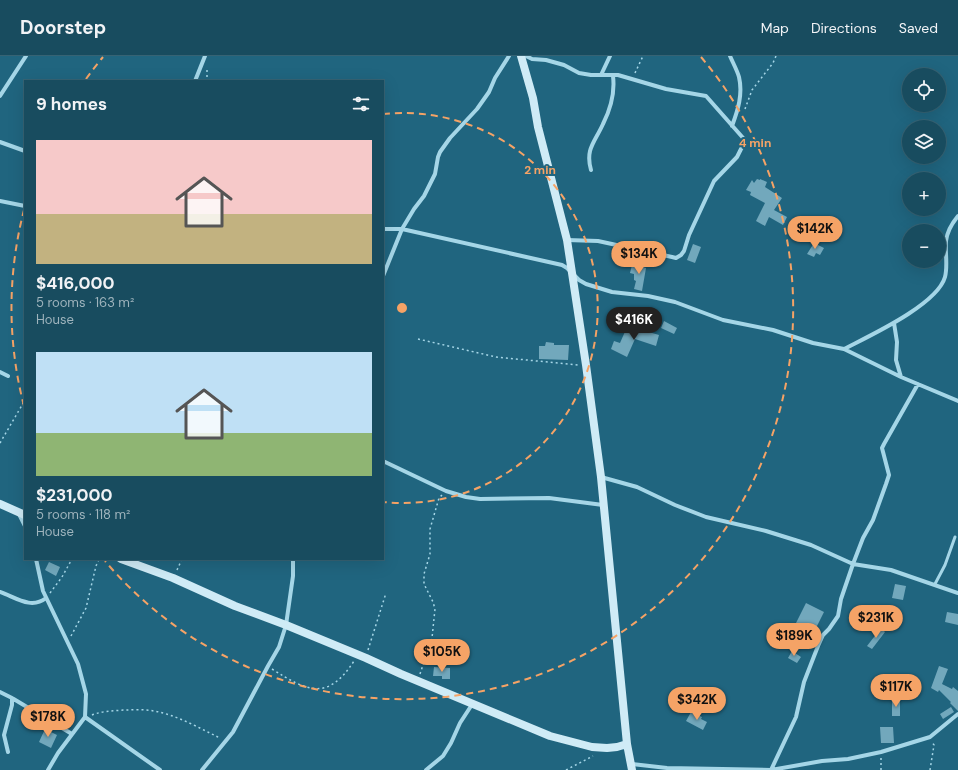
<!DOCTYPE html>
<html lang="en">
<head>
<meta charset="utf-8">
<style>
  :root { --surface:#184c5f; --page:#255668; --text:#f1f3f6; --muted:#9fb4bd; --line:#366374; --accent:#f5a366 }
  body { margin:0; font-family:"DM Sans",sans-serif; background:var(--page); color:var(--text); height:100vh; display:flex; flex-direction:column; font-size:15px; white-space:nowrap }
  * { box-sizing:border-box; margin:0 }
  p { font-size:13px; color:var(--muted) }
  .icon { flex:none; width:22px; height:22px; fill:none; stroke:currentColor; stroke-width:2; stroke-linecap:round; stroke-linejoin:round }
  .map { position:relative; flex:1; overflow:hidden }
  .drawer { position:absolute; left:24px; top:24px; width:360px; height:480px; display:flex; flex-direction:column; background:var(--surface); border-radius:0px; box-shadow:0 4px 16px #0002,0 0 0 1px var(--line) }
  .drawer>* { flex:none }
  .tools { position:absolute; left:902px; top:12px; display:grid; gap:8px }
  .tools a { display:grid; place-items:center; width:44px; height:44px; border-radius:50%; background:var(--surface); box-shadow:0 4px 16px #0002,0 0 0 1px var(--line); font-size:20px }
  .price { position:absolute; translate:-50% -34px; padding:0 9px; border-radius:14px; background:var(--accent); color:#111; font-size:13px; line-height:26px; filter:drop-shadow(0 1px 2px #0008) }
  .price::after { content:''; position:absolute; left:50%; top:24px; width:12px; height:9px; margin-left:-6px; background:inherit; clip-path:polygon(0 0,100% 0,50% 100%) }
  .price.on { background:#222; color:#fff }
  ul { padding:0; list-style:none }
  li { display:grid; align-content:center; gap:8px; height:212px; padding:0 12px }
  li span { display:grid; place-items:center; height:124px; border-radius:0px; color:#555 }
  li>.icon { margin-inline-start:auto }
  span .icon { width:72px; height:72px; fill:#fffc; stroke-width:1 }
  li b { font-size:17px }
  h2 { display:flex; justify-content:space-between; align-items:center; height:48px; padding:0 12px; font-size:17px }
  header { display:flex; align-items:center; gap:24px; box-sizing:border-box; height:56px; padding:0 20px; background:var(--surface); border-bottom:1px solid var(--line) }
  header strong { font-size:19px }
  nav { display:flex; gap:22px; margin-inline-start:auto; font-size:14px }
  .map>svg:first-child { display:block }
  .building { fill:#72a8bc }
  .lines { fill:none; stroke-linecap:round; stroke-linejoin:round }
  .path { stroke:#a5d6e7; stroke-width:1.5; stroke-dasharray:2 3; stroke-linecap:butt }
  .lane { stroke:#a5d6e7; stroke-width:3 }
  .street { stroke:#a5d6e7; stroke-width:4 }
  .secondary { stroke:#cfebf6; stroke-width:8 }
  .ring { fill:none; stroke:#f5a366; stroke-width:2; stroke-dasharray:7 5 }
  .centre { fill:#f5a366; stroke:#20657f; stroke-width:2 }
  .ring-label { font-size:12px; text-anchor:middle; font-weight:bold; fill:#f5a366; stroke:#20657f; stroke-width:4; stroke-linejoin:round; paint-order:stroke }
</style>
</head>
<body>
<header>
<strong>Doorstep</strong>
<nav><a>Map</a><a>Directions</a><a>Saved</a></nav>
</header>
<div class="map">
<svg width="958" height="714" viewBox="0 0 958 714">
  <rect width="100%" height="100%" fill="#20657f"/>
  <path class="building" d="M757,123L760,124V123L767,126L765,131L782,142L774,154L787,161L783,169L769,161L765,170L756,165L765,147L750,139L751,136L746,134L752,124L754,127Z
    M814,187L824,192L820,199L816,197L814,201L807,198Z
    M693,188L701,191L695,207L687,204Z
    M635,206L643,208V211L646,212L642,235L634,233L636,225L634,224V218L630,217L632,209L634,210Z
    M664,265L677,272L674,278L661,272Z
    M627,271L641,277L642,274L659,279L656,290L635,283L627,301L611,293L614,285L620,287Z
    M546,286L554,287V289H569L568,304L539,303V290H545Z
    M49,506L60,511L56,520L45,514Z
    M895,528L906,530L903,544L892,542Z
    M806,547L824,556L811,582L793,573Z
    M947,556L958,558V569L945,566Z
    M881,572L885,576L872,593L867,590Z
    M792,595L801,601L797,607L788,602Z
    M939,610L948,613L942,628L952,633L953,631L958,635V655L950,647L951,646L939,634L938,636L931,632Z
    M434,611L450,612V623H442V620H433Z
    M892,644H900V660H892Z
    M951,651L954,656L943,663L940,658Z
    M691,656L702,661L701,663L707,666L703,674L686,665Z
    M880,671H893L894,687H881Z
    M45,673L57,679L51,692L39,686Z"/>
  <g class="lines">
    <path class="path" d="M207,14V25
      M635,17L643,0
      M745,53L752,34L773,7L776,0
      M418,283L496,301L578,309
      M0,387L25,344
      M177,514L182,503
      M50,537L62,521L72,503
      M71,580L86,552L96,510L99,503
      M368,594L386,537
      M272,613C308,636 328,645 354,605
      M420,618L432,582L435,553L433,546L424,528V518L430,498V473L439,442L442,439
      M92,659C102,655 112,655 123,654C133,654 144,653 154,655C177,659 199,672 220,682
      M566,714L593,700
      M881,714V702
      M930,714L934,689L932,686"/>
    <path class="lane" d="M935,528L945,509L955,481"/>
    <path class="street" d="M526,0L532,3L546,4L564,9L579,17L591,19H618L666,33L706,40L744,83L743,89L737,101L714,125L689,179L684,195L681,199L676,202L672,201L598,185L567,184
      M730,0C733,7 737,14 739,21C743,38 738,54 732,70
      M601,19L610,0
      M195,25L205,0
      M0,40L26,0
      M0,86L25,95
      M591,114C585,93 595,86 603,68C610,54 615,36 613,20
      M0,145L25,150
      M383,173H402L562,209L567,212L579,224L586,228L612,236L648,240L675,246L723,264L773,274L813,287L844,293L901,321L958,345
      M383,220L402,173L414,153L424,140L435,118L438,101L440,96L450,82L477,53L489,36L495,22L509,0
      M894,267L897,286L896,304L901,321
      M844,293C869,280 937,249 945,221C948,210 945,197 946,185C947,176 953,166 958,160
      M0,316L8,320
      M383,405L446,435L466,441L480,443L549,442L603,449
      M601,421L637,431L675,449L706,461L766,475L811,489L853,508L891,514L958,537
      M19,458L25,470
      M36,503L43,535L78,608L86,638L85,661L58,697L48,714
      M0,536C15,541 31,554 46,542
      M0,636L12,642L72,678
      M85,661L160,714
      M8,696L4,679L12,649V642
      M632,708L667,712L771,714L822,705L848,703L881,696L930,681L958,658
      M202,714L233,676L268,610L279,591L286,569L293,520V503
      M426,714L443,700L451,687L460,667L473,647
      M771,714L796,661L804,626L818,590L823,579L829,573L838,560L841,543L853,508L863,482L873,464L886,428L889,419L882,392L884,388L918,328"/>
    <path class="secondary" d="M521,0L533,42L538,71L567,184L586,309L601,421L627,688L632,714
      M0,448L25,459
      M121,503L173,522L235,550L286,569L366,602L401,618L550,680L592,691L607,692L617,691L627,688"/>
  </g>
  <g class="ring">
    <path d="M383 58A195 195 0 1 1 383 446"/>
    <path d="M24 350A390 390 0 0 1 24 154M86 23A390 390 0 0 1 103 1M701 1A390 390 0 0 1 105 505"/>
  </g>
  <circle cx="402" cy="252" r="6" class="centre"/>
  <g class="ring-label">
    <text x="755" y="91">4 min</text>
    <text x="540" y="118">2 min</text>
  </g>
</svg>
<div class="tools">
<a><svg class="icon" aria-label="locate" viewBox="0 0 24 24"><circle cx="12" cy="12" r="6"/><path d="M12 2v4M12 18v4M2 12h4M18 12h4"/></svg></a>
<a><svg class="icon" aria-label="layers" viewBox="0 0 24 24"><path d="M12 4l9 5-9 5-9-5zM3 14l9 5 9-5"/></svg></a>
<a>+</a>
<a>−</a>
</div>
<b class="price" style="left:815px;top:194px">$142K</b>
<b class="price" style="left:639px;top:219px">$134K</b>
<b class="price on" style="left:634px;top:285px">$416K</b>
<b class="price" style="left:876px;top:583px">$231K</b>
<b class="price" style="left:794px;top:601px">$189K</b>
<b class="price" style="left:442px;top:617px">$105K</b>
<b class="price" style="left:896px;top:652px">$117K</b>
<b class="price" style="left:697px;top:665px">$342K</b>
<b class="price" style="left:48px;top:682px">$178K</b>
<section class="drawer">
<h2>9 homes<svg class="icon" aria-label="filters" viewBox="0 0 24 24"><path d="M4 7h16M4 17h16"/><circle cx="9" cy="7" r="2"/><circle cx="15" cy="17" r="2"/></svg></h2>
<ul>
<li><span style="background:linear-gradient(#f6c9c9 60%,#c2b280 0)"><svg class="icon" aria-label="home" viewBox="0 0 24 24"><path d="M3 11l9-7 9 7M6 9v11h12V9"/></svg></span><div><b>$416,000</b><p>5 rooms · 163 m²</p><p>House</p></div></li>
<li><span style="background:linear-gradient(#bfe0f5 65%,#8fb573 0)"><svg class="icon" aria-label="home" viewBox="0 0 24 24"><path d="M3 11l9-7 9 7M6 9v11h12V9"/></svg></span><div><b>$231,000</b><p>5 rooms · 118 m²</p><p>House</p></div></li>
</ul>
</section>
</div>
</body>
</html>
